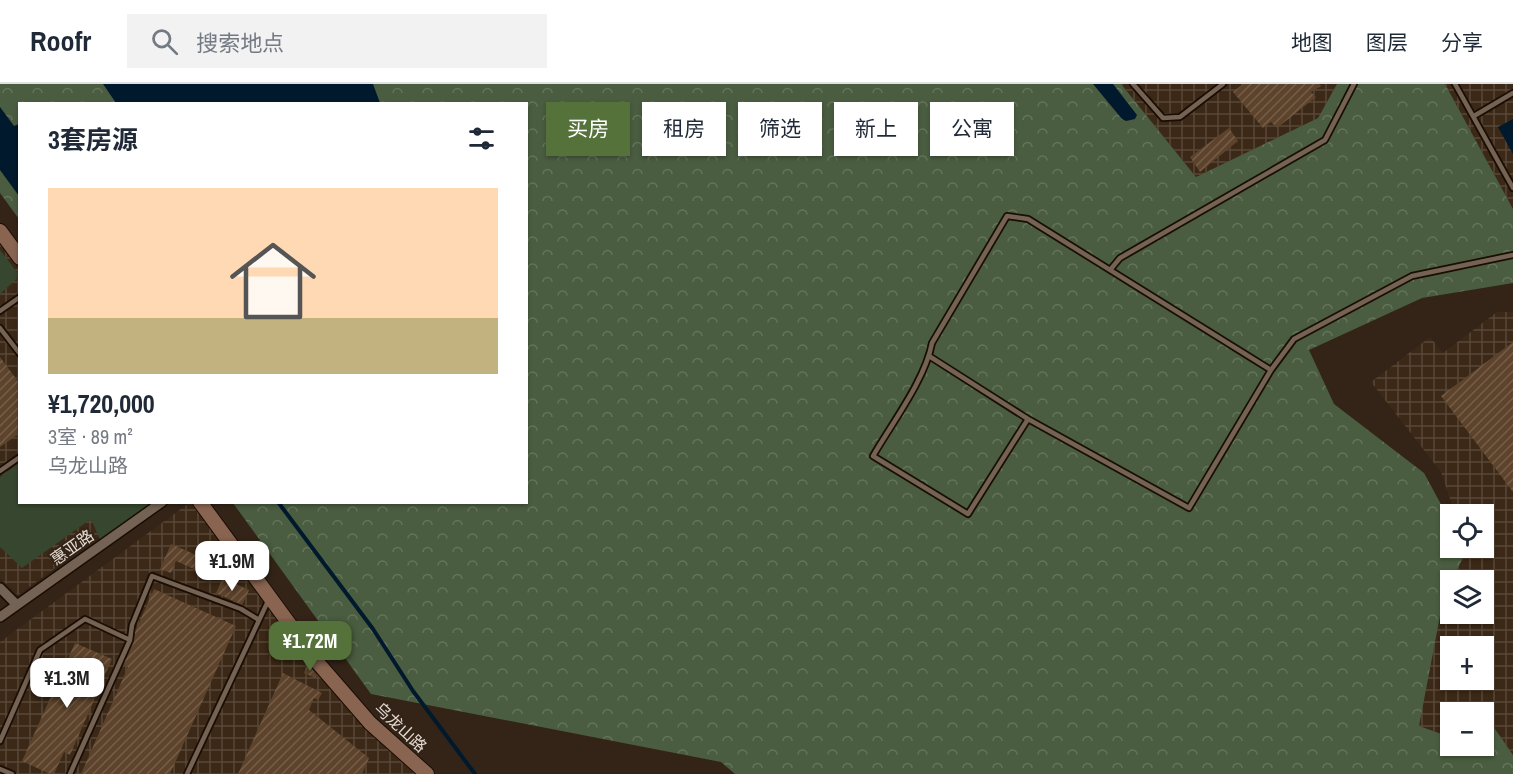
<!DOCTYPE html>
<html lang="zh">
<head>
<meta charset="utf-8">
<style>
  :root { --surface:#fff; --page:#f2f2f3; --text:#1f2937; --muted:#747a83; --line:#e0e1e3; --accent:#547239 }
  body { margin:0; font-family:"Archivo Narrow","Noto Sans SC",sans-serif; background:var(--page); color:var(--text); height:100vh; display:flex; flex-direction:column; font-size:22px; white-space:nowrap }
  * { box-sizing:border-box; margin:0 }
  p { font-size:20px; color:var(--muted) }
  .icon { flex:none; width:33px; height:33px; fill:none; stroke:currentColor; stroke-width:2; stroke-linecap:round; stroke-linejoin:round }
  .map { position:relative; flex:1; overflow:hidden }
  .sheet { position:absolute; left:18px; top:18px; width:510px; height:402px; display:flex; flex-direction:column; background:var(--surface); border-radius:0px; box-shadow:0 2px 4px #0004 }
  .sheet>* { flex:none }
  .hud { position:absolute; left:546px; top:18px; width:570px; height:54px; display:flex; gap:12px }
  .tools { position:absolute; left:1440px; top:420px; display:grid; gap:12px }
  .tools a { display:grid; place-items:center; width:54px; height:54px; border-radius:0px; background:var(--surface); box-shadow:0 2px 4px #0004; font-size:30px }
  .price { position:absolute; translate:-50% -51px; padding:0 14px; border-radius:12px; background:#fff; color:#222; font-size:20px; line-height:39px; filter:drop-shadow(0 2px 3px #0008) }
  .price::after { content:''; position:absolute; left:50%; top:36px; width:18px; height:14px; margin-left:-9px; background:inherit; clip-path:polygon(0 0,100% 0,50% 100%) }
  .price.selected { background:var(--accent); color:#fff }
  ul { padding:0; list-style:none }
  li { display:grid; align-content:center; gap:12px; height:318px; padding:0 30px }
  li+li { border-top:2px solid var(--line) }
  li span { display:grid; place-items:center; height:186px; border-radius:0px; color:#555 }
  li>.icon { margin-inline-start:auto }
  span .icon { width:108px; height:108px; fill:#fffc; stroke-width:1 }
  li b { font-size:26px }
  h2 { display:flex; justify-content:space-between; align-items:center; height:72px; padding:0 30px; font-size:26px }
  .tag { padding:0 21px; border-radius:0px; background:var(--surface); box-shadow:0 2px 4px #0004; font-size:21px; line-height:54px }
  .tag.selected { background:var(--accent); color:#fff }
  header { display:flex; align-items:center; gap:36px; box-sizing:border-box; height:84px; padding:0 30px; background:var(--surface); border-bottom:2px solid var(--line) }
  header strong { font-size:28px }
  nav { display:flex; gap:33px; margin-inline-start:auto; font-size:21px }
  .search { width:420px; height:54px; background:var(--page); display:flex; align-items:center; gap:15px; box-sizing:border-box; padding:0 21px; border-radius:0px; color:var(--muted); font-size:22px }
  .map>svg:first-child { display:block }
  .industrial { fill:url(#industrial-grid); fill-rule:evenodd }
  .green { fill:#37462f }
  .forest { fill:url(#forest-crowns) }
  .water { fill:#01192d }
  .lines { fill:none; stroke-linecap:round; stroke-linejoin:round }
  .stream { stroke:#01192d; stroke-width:4 }
  .building { fill:url(#building-hatch) }
  .lane-casing { stroke:#1a0d03; stroke-width:8 }
  .street-casing { stroke:#1a0d03; stroke-width:12 }
  .secondary-casing { stroke:#1a0d03; stroke-width:16 }
  .lane { stroke:#746354; stroke-width:4.5 }
  .street { stroke:#746354; stroke-width:9 }
  .secondary { stroke:#896451; stroke-width:14 }
  .labels { text-anchor:middle; dominant-baseline:central; stroke-width:4.5; stroke-linejoin:round; paint-order:stroke }
  .street-label { font-size:16px; fill:#e5dbd3; stroke:#332417 }
</style>
</head>
<body>
<header>
<strong>Roofr</strong>
<div class="search"><svg class="icon" aria-label="search" viewBox="0 0 24 24"><circle cx="10" cy="10" r="6"/><path d="M15 15l6 6"/></svg>搜索地点</div>
<nav><a>地图</a><a>图层</a><a>分享</a></nav>
</header>
<div class="map">
<svg width="1513" height="690" viewBox="0 0 1513 690">
  <defs>
    <pattern id="industrial-grid" width="8" height="8" patternUnits="userSpaceOnUse" patternTransform="scale(1.5)"><rect width="8" height="8" fill="#3c2816"/><path d="M0 4h8M4 0v8" fill="none" stroke="#584737"/></pattern>
    <pattern id="forest-crowns" width="20" height="18" patternUnits="userSpaceOnUse" patternTransform="scale(1.5)"><rect width="20" height="18" fill="#4a5d40"/><path d="M2 6a3 3 0 1 1 6 0M12 15a3 3 0 1 1 6 0" fill="none" stroke="#64745b"/></pattern>
    <pattern id="building-hatch" width="6" height="6" patternUnits="userSpaceOnUse" patternTransform="scale(1.5)"><rect width="6" height="6" fill="#5d432b"/><path d="M-1 1l2-2M0 6l6-6M5 7l2-2" fill="none" stroke="#745e49"/></pattern>
  </defs>
  <rect width="100%" height="100%" fill="#332417"/>
  <path class="industrial" d="M1121,0H1337L1318,34L1196,93Z
    M1445,0H1513V125Z
    M0,160L19,186L20,418L145,419L18,511L0,494Z
    M1497,228H1513V671L1480,624L1476,628H1450V653L1418,642L1444,511L1450,499V530H1484V496H1452L1466,464H1484V430H1455L1441,388L1371,298L1430,253L1443,269ZM1450,562H1484V596H1450Z
    M189,419H194L352,630L419,690H0V558Z"/>
  <path class="green" d="M0,166L20,192L0,210Z
    M19,379L20,418L152,419L100,456L91,435L22,484L0,463V393Z"/>
  <path class="forest" d="M0,0H1121L1196,93L1318,34L1337,0H1445L1513,125V199L1422,214L1309,266L1334,320L1424,389L1450,437V464H1465L1467,466L1444,511L1419,642L1450,653V662H1484V629L1513,671V690H735L721,678L371,610L233,419L526,418V20H20L19,135L0,109Z"/>
  <path class="water" d="M103,0H373L380,19H116Z
    M1093,0H1113L1137,31L1135,35L1126,37L1122,35Z
    M0,23L14,42L19,40V112L0,86Z
    M1513,35V70L1498,43Z"/>
  <g class="lines">
    <path class="stream" d="M278,418L373,545L413,607L475,690"/>
  </g>
  <path class="building" d="M1243,0H1319L1321,2L1311,8L1316,13L1277,44L1271,38L1263,44L1233,8Z
    M1229,44L1238,57L1200,88L1190,73Z
    M1513,258V408L1441,312Z
    M0,273L20,300V349L0,363Z
    M171,460L217,480L210,497L199,492L201,488L176,477L171,489L160,485Z
    M223,494L249,506L242,521L216,509Z
    M154,505L236,542L170,690H81L128,583L121,579Z
    M75,559L112,575L70,671L64,668L54,690H50L22,677Z
    M308,580L317,591L315,594L304,589Z
    M283,589L322,609L318,616L314,614L309,626L369,674L362,690H238Z"/>
  <g class="lines">
    <defs>
      <path id="lane" d="M1133,0L1163,34L1180,33L1223,0
        M1455,0L1513,104
        M1474,32L1513,9
        M1110,186L1120,174L1325,56L1354,0
        M0,227L20,213
        M0,244L20,270
        M929,272L1028,335L1189,424L1271,286L1294,255L1412,192L1513,171
        M1028,335L968,430L873,372C892,339 925,296 932,259L1007,132L1028,135L1271,286
        M0,387L20,373
        M0,657L40,566L85,535L130,556
        M0,685L12,690
        M70,690L130,556L132,541L152,492L241,525L259,536
        M187,690L269,515"/>
      <path id="street" d="M0,504L16,520
        M0,533L162,418"/>
      <path id="secondary" d="M0,147L20,174
        M200,418L318,579L370,639L427,690"/>
    </defs>
    <use href="#lane" class="lane-casing"/>
    <use href="#street" class="street-casing"/>
    <use href="#secondary" class="secondary-casing"/>
    <use href="#lane" class="lane"/>
    <use href="#street" class="street"/>
    <use href="#secondary" class="secondary"/>
  </g>
  <g class="labels">
    <g class="street-label">
      <text transform="translate(72 463) rotate(-35)">惠亚路</text>
      <text transform="translate(401 643) rotate(43)">乌龙山路</text>
    </g>
  </g>
</svg>
<div class="tools">
<a><svg class="icon" aria-label="locate" viewBox="0 0 24 24"><circle cx="12" cy="12" r="6"/><path d="M12 2v4M12 18v4M2 12h4M18 12h4"/></svg></a>
<a><svg class="icon" aria-label="layers" viewBox="0 0 24 24"><path d="M12 4l9 5-9 5-9-5zM3 14l9 5 9-5"/></svg></a>
<a>+</a>
<a>−</a>
</div>
<b class="price" style="left:232px;top:508px">¥1.9M</b>
<b class="price selected" style="left:310px;top:588px">¥1.72M</b>
<b class="price" style="left:67px;top:625px">¥1.3M</b>
<div class="hud">
<a class="tag selected">买房</a>
<a class="tag">租房</a>
<a class="tag">筛选</a>
<a class="tag">新上</a>
<a class="tag">公寓</a>
</div>
<section class="sheet">
<h2>3套房源<svg class="icon" aria-label="filters" viewBox="0 0 24 24"><path d="M4 7h16M4 17h16"/><circle cx="9" cy="7" r="2"/><circle cx="15" cy="17" r="2"/></svg></h2>
<ul>
<li><span style="background:linear-gradient(#ffd9b3 70%,#c2b280 0)"><svg class="icon" aria-label="home" viewBox="0 0 24 24"><path d="M3 11l9-7 9 7M6 9v11h12V9"/></svg></span><div><b>¥1,720,000</b><p>3室 · 89 m²</p><p>乌龙山路</p></div></li>
</ul>
</section>
</div>
</body>
</html>
